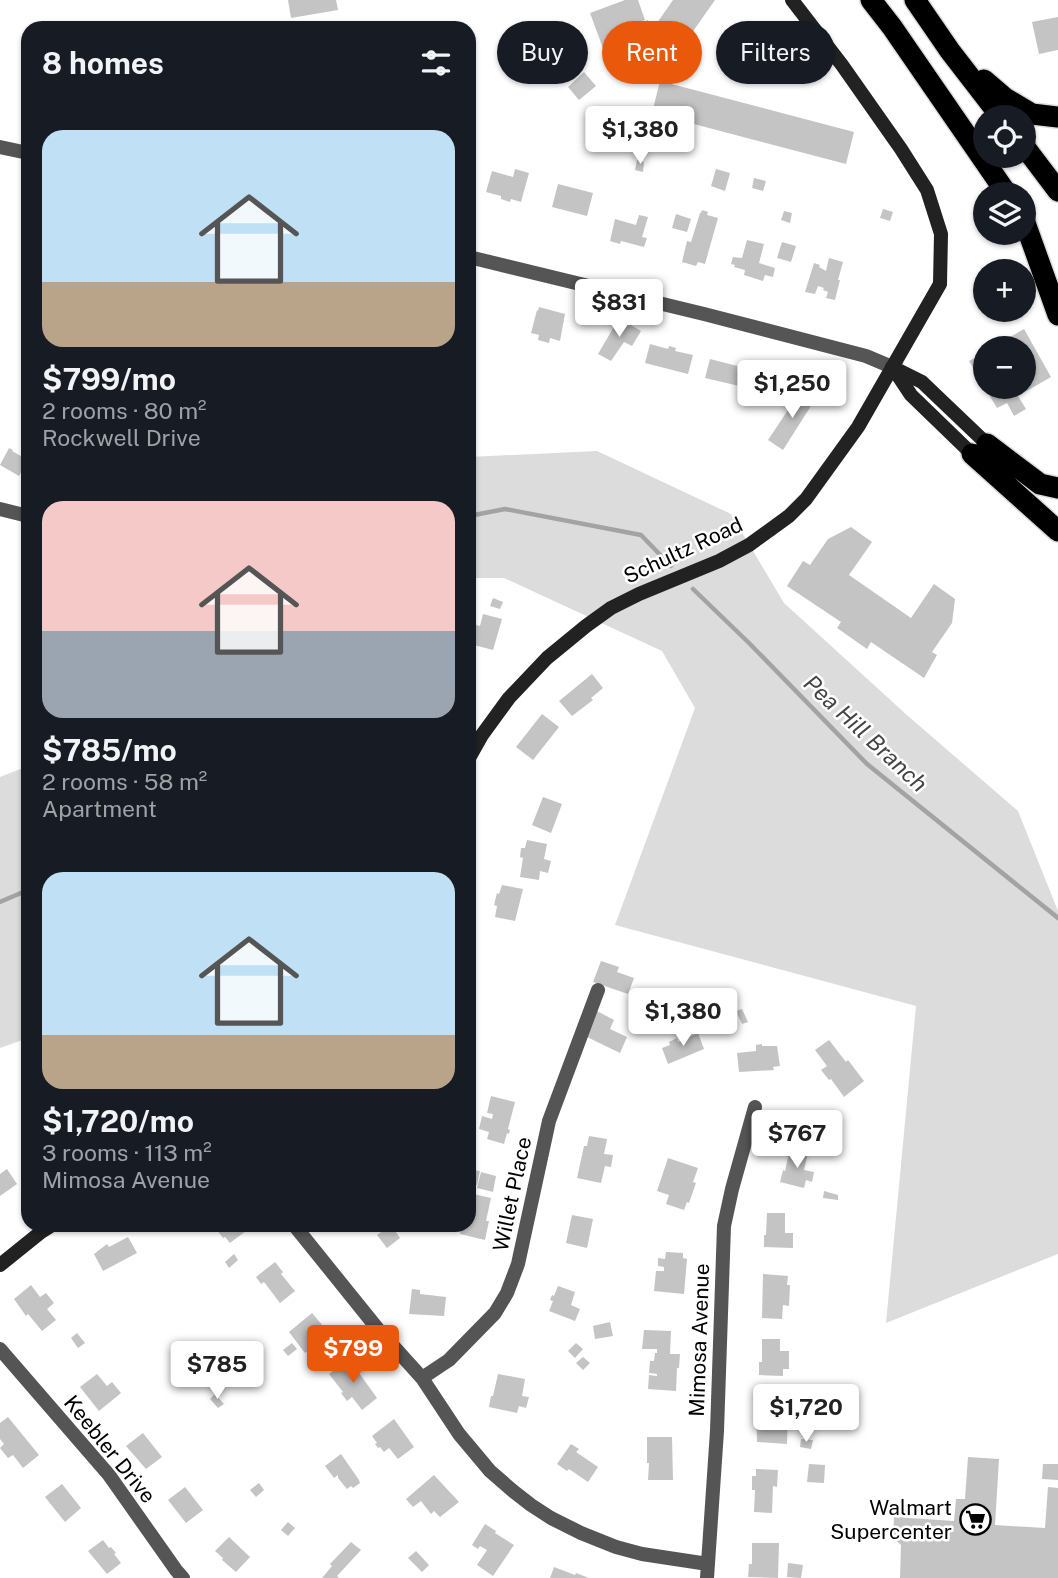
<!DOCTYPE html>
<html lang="en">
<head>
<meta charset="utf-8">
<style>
  :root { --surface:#171b24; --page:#20242c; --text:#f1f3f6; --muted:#9ea1a6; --accent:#ea580c }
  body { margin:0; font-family:"Public Sans",sans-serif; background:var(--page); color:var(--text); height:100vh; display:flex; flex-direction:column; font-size:26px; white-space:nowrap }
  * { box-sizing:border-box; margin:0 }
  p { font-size:23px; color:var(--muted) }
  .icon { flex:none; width:38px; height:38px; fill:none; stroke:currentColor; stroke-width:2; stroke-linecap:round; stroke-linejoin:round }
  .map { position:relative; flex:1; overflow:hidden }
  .sheet { position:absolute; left:21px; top:21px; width:455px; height:1211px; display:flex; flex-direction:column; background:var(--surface); border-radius:21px; box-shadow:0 2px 5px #0004 }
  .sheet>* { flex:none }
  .hud { position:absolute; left:497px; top:21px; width:455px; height:63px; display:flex; gap:14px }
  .buttons { position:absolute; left:973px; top:105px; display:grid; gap:14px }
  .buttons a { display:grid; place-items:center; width:63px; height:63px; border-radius:50%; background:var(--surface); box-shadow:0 2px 5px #0004; font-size:35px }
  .price { position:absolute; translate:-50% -60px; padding:0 16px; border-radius:7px; background:#fff; color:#222; font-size:23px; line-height:46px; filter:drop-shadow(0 2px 4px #0008) }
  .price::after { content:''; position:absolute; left:50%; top:42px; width:21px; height:16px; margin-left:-10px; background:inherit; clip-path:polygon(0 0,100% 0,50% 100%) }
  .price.active { background:var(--accent); color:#fff }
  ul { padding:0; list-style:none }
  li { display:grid; align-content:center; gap:14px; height:371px; padding:0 21px }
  li span { display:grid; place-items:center; height:217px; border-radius:21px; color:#555 }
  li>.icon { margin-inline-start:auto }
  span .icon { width:126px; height:126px; fill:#fffc; stroke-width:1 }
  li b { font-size:30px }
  h2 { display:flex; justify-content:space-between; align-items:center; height:84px; padding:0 21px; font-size:30px }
  .tag { padding:0 24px; border-radius:32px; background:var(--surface); box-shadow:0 2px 5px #0004; font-size:24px; line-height:63px }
  .tag.active { background:var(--accent); color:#fff }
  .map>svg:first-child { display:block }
  .green { fill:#dcdcdc }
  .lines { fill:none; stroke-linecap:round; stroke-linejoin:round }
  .stream { stroke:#a3a3a3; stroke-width:4.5 }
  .building { fill:#c4c4c4 }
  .highway-casing { stroke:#dbdbdb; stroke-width:24 }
  .street { stroke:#555; stroke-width:14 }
  .secondary { stroke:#222; stroke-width:14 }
  .highway { stroke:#000; stroke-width:21 }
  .labels { text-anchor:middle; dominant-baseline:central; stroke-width:5; stroke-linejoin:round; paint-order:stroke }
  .street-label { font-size:21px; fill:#000; stroke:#fff }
  .poi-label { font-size:21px; fill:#000; stroke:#fff; text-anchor:end }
  .water-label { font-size:23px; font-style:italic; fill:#444; stroke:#fff }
</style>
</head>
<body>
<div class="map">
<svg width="1058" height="1578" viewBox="0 0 1058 1578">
  <rect width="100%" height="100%" fill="#fff"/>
  <path class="green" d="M597,451L731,514L784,603L908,716L1018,811L1058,911V1254L886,1323L916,1006L615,925L695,708L662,651L504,578H469V457Z
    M28,766V1038L0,1048V777Z"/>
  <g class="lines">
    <path class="stream" d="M469,516L505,509L641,535L671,566
      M693,589L749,643L867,764L1058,918
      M0,902L28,890"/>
  </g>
  <path class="building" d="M288,0H336L338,10L291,18Z
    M625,0H638L645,20L636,23L637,24L648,20L649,24L616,38L619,45L604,51L590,13Z
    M673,0H715L677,54L648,36Z
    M1058,17V50L1039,54L1032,22Z
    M584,72L596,86L579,100L568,87Z
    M660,81L854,132L846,164L652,113Z
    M637,160L644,162L643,172L635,170Z
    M515,169L529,173L521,202L511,199L510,202L501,199V196L486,192L492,171L513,177Z
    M716,169L730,173L725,191L711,186Z
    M754,178L766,181L763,191L752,188Z
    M558,184L593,193L587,216L552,207Z
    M883,209L893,212L890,221L880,218Z
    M702,210L708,212L707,215L718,218L705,264L698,262L696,266L682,262L687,241L691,242L700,213H701Z
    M784,211L792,213L790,223L781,220Z
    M676,214L691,219L687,232L672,228Z
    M639,215L648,217L642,237L647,238L644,247L621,241L620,244L610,241L615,219L636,225Z
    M747,240L764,244L759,263L775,268L773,277L765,275L763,281L744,275L745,270L734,267L735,265L731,264L733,257L742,258Z
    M782,242L796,246L791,262L777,258Z
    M829,258L843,262L838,280H840L835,300L826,298L828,292L823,290L824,288L818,286L815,294L805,292L814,263L820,265L819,267L826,271Z
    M539,307L565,314L560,341L550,338L549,343L538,340L539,335L531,333L537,310L538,311Z
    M619,318L641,331L632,346L624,342L611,361L598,354Z
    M1024,329L1051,377L1018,396L1026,409L1014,416L1007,403L997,408L969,361L985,352V387H1024V348H991Z
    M650,344L668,349L669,346L676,348L675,351L693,355L688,374L645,363Z
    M710,359L757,371L752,389L705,378Z
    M802,389L816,398L783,450L768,440Z
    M9,448L13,450L12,451L28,460L19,476L0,465Z
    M851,527L872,542L849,575L911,618L934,584L955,599L952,623L932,652L937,655L924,678L871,642L867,649L837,628L841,622L787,586L803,561L810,565L828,539Z
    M493,598L503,602L500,609L490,606Z
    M483,614L502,619L493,650L474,645L476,641L469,639V623L480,626Z
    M592,674L603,688L591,698L593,700L572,716L559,701Z
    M542,714L559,727L533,760L516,747Z
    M543,797L562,804L551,833L532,825Z
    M527,840L547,844L544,859L551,861L548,873L540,871L539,880L520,877L523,858L520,857L521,848H525Z
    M502,885L523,889L515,921L495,917L497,906L494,905L497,893L499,894Z
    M601,961L619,967L617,972L634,978L628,994L593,982Z
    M742,1009L748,1022L742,1024L736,1011Z
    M597,1011L614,1020L610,1029L627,1037L620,1053L585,1036Z
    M698,1033L704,1049L668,1064L662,1048L670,1045L669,1042L677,1038L678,1042Z
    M829,1040L846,1062L848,1060L864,1081L844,1097L831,1079L829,1080L821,1070L827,1066L815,1050Z
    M762,1044V1046H777L780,1066L773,1067L774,1070L739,1072L737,1053L756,1051V1045Z
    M491,1096L515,1102L508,1129L510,1130L509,1134L507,1133L504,1144L487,1139L489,1132L479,1129L482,1116L492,1119L493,1114L487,1113Z
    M589,1136L607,1139L604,1154L613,1155L611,1167L605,1166L601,1183L577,1178L584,1146H587Z
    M790,1149L808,1153L804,1170L814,1172L812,1182L806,1180L804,1188L780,1182L783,1170L785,1171Z
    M668,1158L698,1168L693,1182L696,1183L689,1203L687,1202L684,1210L666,1204L669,1195L657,1191Z
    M7,1169L17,1184L0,1196V1174Z
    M473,1170L480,1171L477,1185L470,1184Z
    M481,1172L496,1176L493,1192L477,1188Z
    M824,1191L838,1195V1200L823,1198Z
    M469,1193L491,1198L486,1221H489L485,1240L460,1234L462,1225H469Z
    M767,1213H785V1233H793V1248L764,1247V1235H766Z
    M572,1215L593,1219L587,1248L566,1243Z
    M221,1225H248L250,1228L230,1243L225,1237L223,1238L217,1230L222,1227Z
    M391,1225L400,1238L387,1248L377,1235Z
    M128,1237L137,1253L103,1271L94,1254L107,1244L109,1247Z
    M666,1252L683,1253V1258L687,1259L684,1294L654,1291L656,1271H664V1267L658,1266V1258L665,1259Z
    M234,1254L238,1260L229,1268L225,1262Z
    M275,1262L283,1272L281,1274L295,1291L280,1303L264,1282L261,1284L256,1277Z
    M763,1274L788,1276L787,1285H790L789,1306L783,1305L782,1319L762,1318Z
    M31,1285L40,1297L46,1293L54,1303L47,1309L56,1320L42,1331L28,1314L26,1316L14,1299Z
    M558,1286L575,1292L571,1305L580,1309L575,1321L549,1311L553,1301L550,1300L552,1295L554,1296Z
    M412,1289L420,1290V1294L446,1297L444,1316L409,1314Z
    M312,1313L335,1340L316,1355L311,1348L305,1353L289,1332Z
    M610,1322L613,1336L595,1339L593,1326Z
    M644,1330L671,1331L670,1354H680L679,1368H677L676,1391L648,1389L649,1375L657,1376V1374L649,1373L650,1361H654L655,1353H657V1349H642Z
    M77,1333L85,1343L78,1348L71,1338Z
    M762,1339H780V1351H789V1369H783V1376L759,1375V1362H762Z
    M292,1343L297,1349L288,1356L283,1350Z
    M576,1343L583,1349L575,1358L568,1351Z
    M583,1357L590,1363L583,1370L576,1363Z
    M349,1359L377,1398L362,1410L352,1397L347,1401L341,1393L343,1392L329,1374Z
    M97,1374L107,1386L112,1382L121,1393L99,1411L80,1387Z
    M498,1374L525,1379L522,1396L529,1397L526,1408L519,1406L517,1413L489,1407L491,1396H493Z
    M215,1394L224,1404L218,1408L210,1399Z
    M756,1404H773V1407H782V1414H788L787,1444L757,1442Z
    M8,1417L39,1455L23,1468L13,1455L8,1458L0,1448L4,1444L0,1439V1423Z
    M394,1419L414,1447L398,1459L389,1448L384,1452L380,1447L378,1448L375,1444L377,1443L372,1436Z
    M143,1433L162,1457L146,1469L126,1446Z
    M647,1437H672L673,1480H648L649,1463H647Z
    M801,1439L813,1440L811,1449L800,1447Z
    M571,1444L579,1449L576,1452L598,1467L588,1482L569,1469L567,1471L557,1464Z
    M341,1454L359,1480L360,1483L353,1488L351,1486L347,1489L338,1478V1475L334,1478L325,1466Z
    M968,1457L999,1459L995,1525L1045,1528L1048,1487L1058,1488V1578H900L901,1545L893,1538L894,1517L954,1521L956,1499H965Z
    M809,1464L825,1465L824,1483L807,1482Z
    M1043,1464H1058V1480L1042,1479Z
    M756,1469L778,1470L777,1487L773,1486L772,1513L754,1512L755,1490H752V1476H756Z
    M434,1475L459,1502L440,1517L434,1511L431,1514L421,1501L413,1507L406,1499Z
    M259,1483L264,1490L256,1497L250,1490Z
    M62,1484L81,1508L65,1522L45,1497Z
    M185,1487L203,1510L186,1523L168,1500Z
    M288,1522L295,1528L288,1536L281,1530Z
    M485,1524L496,1531L495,1533L514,1545L493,1576L477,1565L487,1550L480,1546L478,1549L472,1545Z
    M229,1537L250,1557L236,1572L222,1560L223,1558L215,1551Z
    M103,1540L109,1548L111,1547L116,1553L114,1554L121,1563L107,1574L88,1551Z
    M351,1542L361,1550L337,1576L339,1578H322L332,1566L330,1564Z
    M752,1543H779L778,1578L748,1577L749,1564H752Z
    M416,1551L429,1565L422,1572L408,1558Z
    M788,1563L803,1565L801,1578L787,1577Z
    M554,1567L575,1575L576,1573L589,1578H550Z"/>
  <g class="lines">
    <defs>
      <path id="highway" d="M871,0L892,27L1007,194
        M915,0L950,51L1001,117
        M984,80L1005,98L1032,114L1058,117
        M1024,146L1058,191
        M1024,220L1058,315
        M987,444L1040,484L1058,488
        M972,454L1058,531"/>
    </defs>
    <use href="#highway" class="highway-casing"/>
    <path class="street" d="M0,147L28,153
      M469,257L704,314L866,356L892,367
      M0,509L28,516
      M294,1225L377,1328L422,1378L459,1434L490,1471L513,1491L531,1505L551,1518L581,1533L616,1547L642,1554L708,1564
      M0,1349L109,1475L176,1570L183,1578
      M422,1378L449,1360L495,1313L507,1293L518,1264L549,1121L598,990
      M707,1578L717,1431L724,1226L732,1189L755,1107"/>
    <path class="secondary" d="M892,367L922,382L987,444
      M893,368L911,395L972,454
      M469,758L482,735L509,698L547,658L586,626L611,608L639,594L719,561L749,545L789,516L806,499L858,427L940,284L941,234L927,190L901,149L842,65L792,0
      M0,1265L41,1232L52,1225"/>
    <use href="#highway" class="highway"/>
  </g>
  <defs>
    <symbol id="supermarket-ring" viewBox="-11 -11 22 22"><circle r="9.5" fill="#fff" stroke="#000" stroke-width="1.5"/><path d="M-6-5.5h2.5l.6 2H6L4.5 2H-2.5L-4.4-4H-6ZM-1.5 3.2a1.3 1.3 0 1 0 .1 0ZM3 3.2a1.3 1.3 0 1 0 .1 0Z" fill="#000"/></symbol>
  </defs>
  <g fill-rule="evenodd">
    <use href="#supermarket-ring" x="958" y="1502" width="35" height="35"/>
  </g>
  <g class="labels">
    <g class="street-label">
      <text transform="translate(683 550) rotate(-25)">Schultz Road</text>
      <text transform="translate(512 1194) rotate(-78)">Willet Place</text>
      <text transform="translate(699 1340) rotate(-88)">Mimosa Avenue</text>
      <text transform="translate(110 1449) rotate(51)">Keebler Drive</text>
    </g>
    <g class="poi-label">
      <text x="952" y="1507">Walmart<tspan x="952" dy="24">Supercenter</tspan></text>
    </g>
    <g class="water-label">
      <text transform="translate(866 733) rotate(43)">Pea Hill Branch</text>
    </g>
  </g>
</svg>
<div class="buttons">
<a><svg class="icon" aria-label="locate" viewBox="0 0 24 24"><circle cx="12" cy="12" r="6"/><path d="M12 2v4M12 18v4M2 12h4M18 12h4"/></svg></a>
<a><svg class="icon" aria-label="layers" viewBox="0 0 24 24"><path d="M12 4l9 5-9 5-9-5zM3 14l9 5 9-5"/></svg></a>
<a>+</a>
<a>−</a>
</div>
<b class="price" style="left:640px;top:166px">$1,380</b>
<b class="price" style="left:619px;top:339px">$831</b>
<b class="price" style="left:792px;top:420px">$1,250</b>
<b class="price" style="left:683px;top:1048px">$1,380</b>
<b class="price" style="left:797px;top:1170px">$767</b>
<b class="price active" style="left:353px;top:1385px">$799</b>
<b class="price" style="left:217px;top:1401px">$785</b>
<b class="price" style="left:806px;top:1444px">$1,720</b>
<div class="hud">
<a class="tag">Buy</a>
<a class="tag active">Rent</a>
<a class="tag">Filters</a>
</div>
<section class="sheet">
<h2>8 homes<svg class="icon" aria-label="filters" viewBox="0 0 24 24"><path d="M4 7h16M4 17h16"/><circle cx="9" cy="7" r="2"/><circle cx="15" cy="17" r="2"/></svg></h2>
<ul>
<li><span style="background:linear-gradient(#bfe0f5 70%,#b9a48a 0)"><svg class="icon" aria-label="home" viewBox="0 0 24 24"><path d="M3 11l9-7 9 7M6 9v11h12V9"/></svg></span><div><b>$799/mo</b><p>2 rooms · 80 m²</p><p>Rockwell Drive</p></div></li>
<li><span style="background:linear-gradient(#f6c9c9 60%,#9aa5b1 0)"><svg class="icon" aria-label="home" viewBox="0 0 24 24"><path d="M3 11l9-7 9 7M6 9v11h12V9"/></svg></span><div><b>$785/mo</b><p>2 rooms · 58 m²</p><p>Apartment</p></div></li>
<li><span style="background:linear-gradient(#bfe0f5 75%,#b9a48a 0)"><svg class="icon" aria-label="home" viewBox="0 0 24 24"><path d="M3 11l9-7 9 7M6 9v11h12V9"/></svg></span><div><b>$1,720/mo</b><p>3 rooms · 113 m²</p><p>Mimosa Avenue</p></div></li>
</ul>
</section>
</div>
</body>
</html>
